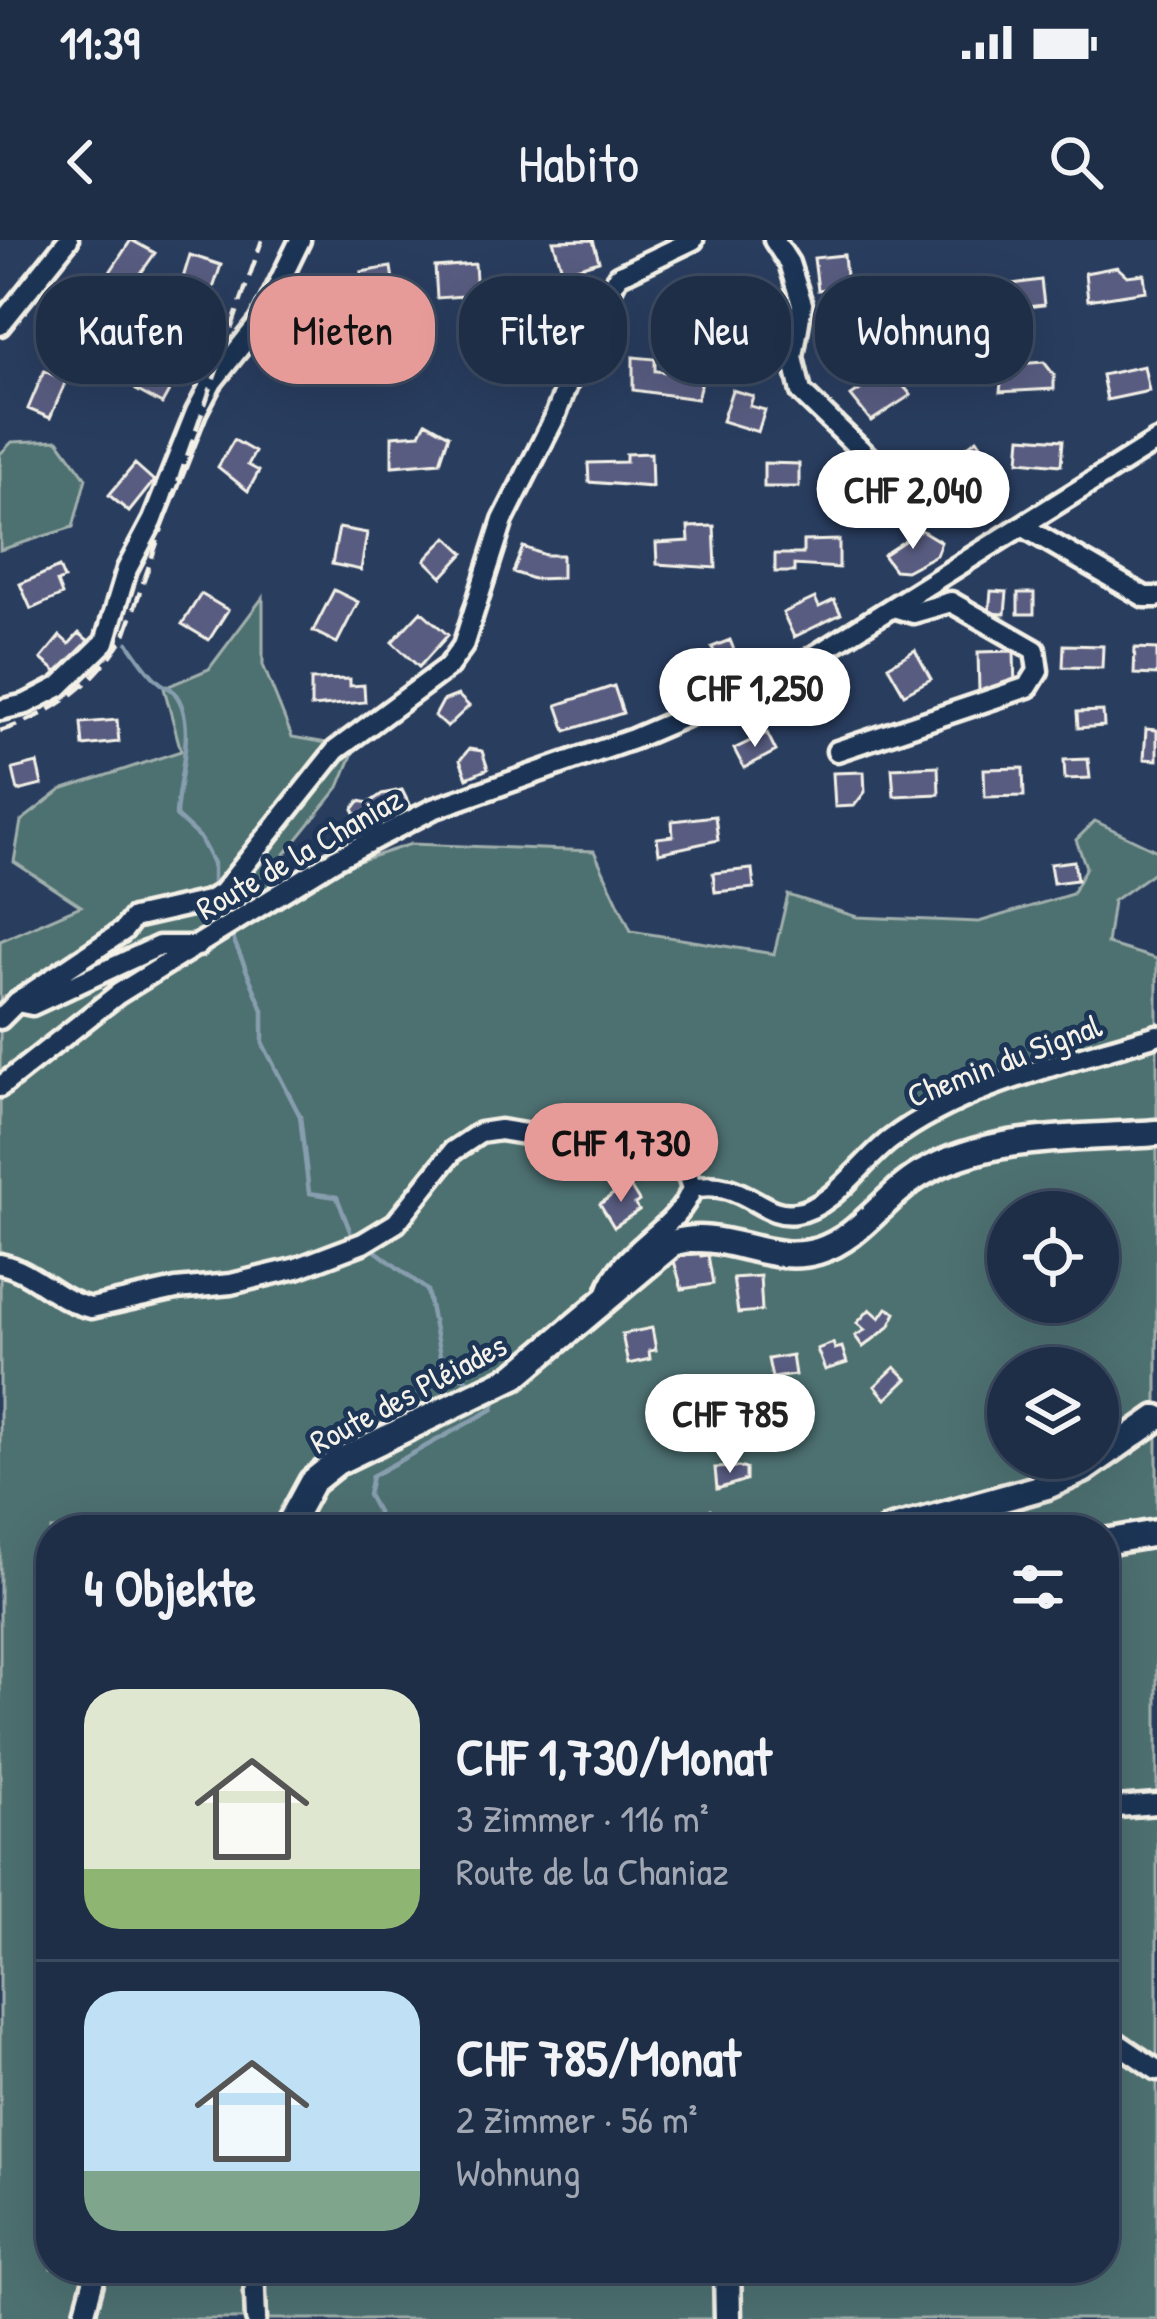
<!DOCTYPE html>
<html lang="de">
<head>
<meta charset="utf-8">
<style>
  :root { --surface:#1f2e47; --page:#27364e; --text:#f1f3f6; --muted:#a1a8b4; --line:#3c4a60; --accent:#e69b98 }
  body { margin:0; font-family:"Patrick Hand",sans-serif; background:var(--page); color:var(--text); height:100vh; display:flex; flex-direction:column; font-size:45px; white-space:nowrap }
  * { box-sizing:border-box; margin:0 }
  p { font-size:39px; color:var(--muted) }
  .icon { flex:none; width:66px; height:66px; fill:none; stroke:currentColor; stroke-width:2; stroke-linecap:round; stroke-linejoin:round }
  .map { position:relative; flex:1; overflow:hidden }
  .sheet { position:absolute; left:36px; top:1275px; width:1083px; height:768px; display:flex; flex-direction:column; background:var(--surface); border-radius:48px; box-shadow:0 12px 48px #0002,0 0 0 3px var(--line) }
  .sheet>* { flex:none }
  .banner { position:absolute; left:36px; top:36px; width:1086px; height:108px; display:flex; gap:24px }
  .buttons { position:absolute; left:987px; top:951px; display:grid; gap:24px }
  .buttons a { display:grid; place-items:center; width:132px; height:132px; border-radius:50%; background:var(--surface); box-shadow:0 12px 48px #0002,0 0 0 3px var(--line); font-size:60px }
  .price { position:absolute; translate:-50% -102px; padding:0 27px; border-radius:42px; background:#fff; color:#222; font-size:39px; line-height:78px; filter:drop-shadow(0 3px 6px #0008) }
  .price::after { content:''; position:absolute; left:50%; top:72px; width:36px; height:27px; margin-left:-18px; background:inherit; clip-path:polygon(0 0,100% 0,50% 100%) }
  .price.active { background:var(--accent); color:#111 }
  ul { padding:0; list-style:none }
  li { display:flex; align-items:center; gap:36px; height:300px; padding:0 48px }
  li+li { border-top:3px solid var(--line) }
  li span { display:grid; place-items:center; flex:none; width:336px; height:240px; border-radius:36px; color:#555 }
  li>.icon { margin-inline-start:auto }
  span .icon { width:144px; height:144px; fill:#fffc; stroke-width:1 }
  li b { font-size:51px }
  h2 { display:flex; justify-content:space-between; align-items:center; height:144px; padding:0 48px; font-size:51px }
  .pill { padding:0 42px; border-radius:48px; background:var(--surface); box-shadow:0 12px 48px #0002,0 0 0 3px var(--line); font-size:42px; line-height:108px }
  .pill.active { background:var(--accent); color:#111 }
  .status { display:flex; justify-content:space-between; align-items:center; height:84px; padding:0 60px; background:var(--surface); direction:ltr }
  .status svg { height:33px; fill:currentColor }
  header { display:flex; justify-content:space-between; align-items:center; height:156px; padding:0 48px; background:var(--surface); font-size:54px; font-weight:600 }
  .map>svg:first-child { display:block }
  .green { fill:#4e7071; stroke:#a1b0ac; stroke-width:3; fill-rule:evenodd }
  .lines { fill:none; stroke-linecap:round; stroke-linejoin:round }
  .stream { stroke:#879eae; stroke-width:4.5 }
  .building { fill:#595c80; stroke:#f4f1e8; stroke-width:3 }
  .minor-casing { stroke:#f4f1e8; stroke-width:27 }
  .tertiary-casing { stroke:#f4f1e8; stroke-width:33 }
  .minor { stroke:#1d3557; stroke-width:18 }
  .tertiary { stroke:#1d3557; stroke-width:24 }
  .rail { stroke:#f4f1e8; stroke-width:4.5; stroke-dasharray:18 9; stroke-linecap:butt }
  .labels { text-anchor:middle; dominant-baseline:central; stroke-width:10; stroke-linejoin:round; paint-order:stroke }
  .street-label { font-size:33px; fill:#f4f1e8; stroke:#1d3557 }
</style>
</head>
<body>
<div class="status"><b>11:39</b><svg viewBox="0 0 49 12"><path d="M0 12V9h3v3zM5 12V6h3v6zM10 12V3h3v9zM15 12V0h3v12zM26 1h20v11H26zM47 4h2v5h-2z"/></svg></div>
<header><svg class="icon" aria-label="back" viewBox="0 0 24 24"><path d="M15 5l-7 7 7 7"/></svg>Habito<svg class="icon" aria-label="search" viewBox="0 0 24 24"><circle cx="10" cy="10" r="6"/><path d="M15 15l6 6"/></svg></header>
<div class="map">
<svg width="1157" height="2079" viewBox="0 0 1157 2079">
  <rect width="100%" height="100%" fill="#293d5f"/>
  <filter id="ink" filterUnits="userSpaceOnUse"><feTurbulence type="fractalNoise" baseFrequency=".00833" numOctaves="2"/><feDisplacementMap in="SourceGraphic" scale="24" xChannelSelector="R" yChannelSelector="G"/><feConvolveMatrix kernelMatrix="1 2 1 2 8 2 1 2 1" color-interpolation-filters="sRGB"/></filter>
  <g filter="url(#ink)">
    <path class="green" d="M58,200L86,238L73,287L0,310V214L12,202Z
      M263,357V425L292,497L355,508L339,547L285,614L267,651L411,604L594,611L631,691L774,714L788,655L857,677L979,682L1072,654L1086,627L1076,600L1095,581L1157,611V630L1113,661L1107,704L1157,719V2079H0V701L81,666L14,622L21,581L61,550L181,511L164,448L209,429ZM1008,972H1098V1062H1008ZM1008,1128H1098V1218H1008ZM51,1290H1104V2028H51Z"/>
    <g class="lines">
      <path class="stream" d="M128,403C137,415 146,431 158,441C164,447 169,446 174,452C199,483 177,540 176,576L200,598L213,623V654
        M230,691L263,770V804L300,876L309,953L337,957L350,991
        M369,1006L427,1050L442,1126L469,1141
        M387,1290L368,1255L372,1236L493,1169L496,1157"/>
    </g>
    <path class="building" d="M131,0L155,13L129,50L108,35Z
      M593,0L599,21L563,32L553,1Z
      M190,15L221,25L206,69L185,62L192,41L183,38Z
      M844,15L847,46L818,50L814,18Z
      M475,24L477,55L437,58L435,27Z
      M391,27L395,53L365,59L363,50L348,53L346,41L362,38L361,32Z
      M1117,27L1127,36L1144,34L1146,51L1088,60L1085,33Z
      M1041,40L1044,65L1008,69L1005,45Z
      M930,44L932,76L896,78V68L909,67L908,45Z
      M481,51L502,54L500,72L478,69Z
      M663,51L697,60L690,86L655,77Z
      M727,59L768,74L763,101L737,96L713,84Z
      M96,67L116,83L91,115L71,99Z
      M158,110L184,124L162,164L136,150Z
      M633,117L655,119V131L665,132L667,125L703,136L697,159L633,150Z
      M1044,122L1054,135V149L1000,152L1003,125Z
      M1144,126L1149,151L1107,160L1102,135Z
      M890,130L911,155L871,181L851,156Z
      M44,131L66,141L50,178L28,169Z
      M732,150L753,156L750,166L765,170L758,192L722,181Z
      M426,182L449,195L440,222L392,226V196L420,194Z
      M1021,197L1063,200L1061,225L1019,221Z
      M977,199L990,218L978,227L983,235L949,259L930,233Z
      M234,200L255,212L248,225L259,231L248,251L218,227Z
      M651,213L652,247L589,242L588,223L626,222V214Z
      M764,223L799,224V247H764Z
      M135,224L154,241L129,272L109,255Z
      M714,286L716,328L657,324L656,303L689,301L688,287Z
      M339,288L367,293L361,330L332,324Z
      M921,290L941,302L936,315L906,331L894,330L883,315Z
      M447,297L464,313L442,337L425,320Z
      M839,300V328L794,325V332H775V314H803V301Z
      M523,307L545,315H562V338L533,339L513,332Z
      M59,327L64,339L57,342L62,355L31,369L20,344Z
      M334,350L358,362L337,403L313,391Z
      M991,351L1007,352L1005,374L989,373Z
      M1018,353H1034V374H1018Z
      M201,354L228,370L209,400L182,384Z
      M815,358L819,367L834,360L841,374L794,397L783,373Z
      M421,371L448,395L419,427L392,402Z
      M79,393L89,401L60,435L41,419L60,396L69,404Z
      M730,400L742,430L695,449L699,459L678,468L671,451L690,443L685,429L716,416L712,407Z
      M1064,405L1103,406L1102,428L1063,427Z
      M1135,408L1157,409V435L1134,434Z
      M915,410L931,439L904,454L888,426Z
      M1014,411L1015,450L979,451L978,412Z
      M350,439V446L364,445L365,462L311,467V440Z
      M614,446L623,473L566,491L557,465Z
      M458,455L469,466L447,487L435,476L443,461Z
      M1103,471L1104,486L1078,488L1077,472Z
      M117,480L119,502L83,506L81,483Z
      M1146,489L1157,490V520L1144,519Z
      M767,493L776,511L744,528L734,509Z
      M469,509L482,511L488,529L467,538L460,520Z
      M1088,519L1090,538L1065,539L1064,520Z
      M37,523L42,545L18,551L13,529Z
      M938,526L939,554L894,556L892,528Z
      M1023,528L1024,556L985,557L984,529Z
      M864,532L865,552L854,566L835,567L833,533Z
      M402,550L410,566L362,586L353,569L359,561L369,563L382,554Z
      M715,576L718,600L659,613L657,598L673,596L672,581Z
      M1074,621L1077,640L1053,643L1050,624Z
      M752,629L754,648L715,652L713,633Z
      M628,943L639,961L635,964L639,970L614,987L600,964Z
      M700,1009L701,1016L708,1015L713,1044L682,1049L672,1014Z
      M760,1036L762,1071L738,1073L733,1038Z
      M887,1068L896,1073L889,1087L863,1107L855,1096L865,1090L857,1083L870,1069L880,1078Z
      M652,1088L656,1110L649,1111L650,1119L628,1124L622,1094Z
      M833,1103L835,1109L842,1107L847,1123L825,1130L817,1109Z
      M792,1115L795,1135L772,1138L768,1119Z
      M895,1127L907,1139L886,1159L875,1146Z
      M742,1173H750L754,1187L724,1198L717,1182Z
      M738,1227L746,1229V1240L717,1249L715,1228Z
      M710,1270L715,1290H681L677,1277Z"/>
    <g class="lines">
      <defs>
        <path id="minor" d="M774,0L789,23L802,64L793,117L801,152L892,240
          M0,85L68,0
          M1024,287L1145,357H1157
          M0,470L26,464L59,447L105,402L127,329L153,280L196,172L212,142L260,82L300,0
          M837,511L1028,447L1038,431L1035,410L951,362L913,373L893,367
          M22,763L32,765L159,706H198
          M0,779L17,762L123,691L133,678L208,661L222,653L336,510L448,427L463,406L503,280L554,179L583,104L618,36L693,0
          M0,847L118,754L336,619L433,569L633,499L789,432L1157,201
          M692,948C744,937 760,979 796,973C832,968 862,921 890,900C964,844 1070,822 1157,795
          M0,1024C35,1031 56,1061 91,1068L176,1049L231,1044L297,1028L363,1003L396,983L453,911L480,893L500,890L660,916L687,934L692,948C678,990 621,1009 607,1052
          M1104,1568L1157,1564
          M1104,1794L1157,1830
          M254,2028L256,2079
          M83,2079L97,2028"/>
        <path id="tertiary" d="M286,1290L312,1242L337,1222L515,1136L673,1003C722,987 768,1026 818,1011C861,998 884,956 921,934C990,893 1080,899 1157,893
          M889,1290L1047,1246L1083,1230L1157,1178
          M1104,1302L1157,1293
          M727,2028L728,2079"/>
      </defs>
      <use href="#minor" class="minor-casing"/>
      <use href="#tertiary" class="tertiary-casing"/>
      <use href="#minor" class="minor"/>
      <use href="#tertiary" class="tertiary"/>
      <path class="rail" d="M0,491C55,474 95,443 125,395L262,0"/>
    </g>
  </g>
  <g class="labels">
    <g class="street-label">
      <text transform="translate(299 613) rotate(-30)">Route de la Chaniaz</text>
      <text transform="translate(1004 820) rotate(-21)">Chemin du Signal</text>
      <text transform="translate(408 1153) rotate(-28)">Route des Pléiades</text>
    </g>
  </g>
</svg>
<div class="buttons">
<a><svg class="icon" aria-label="locate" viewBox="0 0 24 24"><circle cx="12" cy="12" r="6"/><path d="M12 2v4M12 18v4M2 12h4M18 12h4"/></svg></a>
<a><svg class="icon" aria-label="layers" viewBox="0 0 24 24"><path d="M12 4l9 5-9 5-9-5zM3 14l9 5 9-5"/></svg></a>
</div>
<b class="price" style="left:913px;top:312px">CHF 2,040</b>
<b class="price" style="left:755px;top:510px">CHF 1,250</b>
<b class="price active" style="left:621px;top:965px">CHF 1,730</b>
<b class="price" style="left:730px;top:1236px">CHF 785</b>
<div class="banner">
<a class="pill">Kaufen</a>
<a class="pill active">Mieten</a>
<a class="pill">Filter</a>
<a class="pill">Neu</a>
<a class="pill">Wohnung</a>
</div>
<section class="sheet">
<h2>4 Objekte<svg class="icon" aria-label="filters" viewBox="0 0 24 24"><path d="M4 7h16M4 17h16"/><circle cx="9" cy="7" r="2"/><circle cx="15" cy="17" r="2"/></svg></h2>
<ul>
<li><span style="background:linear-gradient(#dfe7d0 75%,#8fb573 0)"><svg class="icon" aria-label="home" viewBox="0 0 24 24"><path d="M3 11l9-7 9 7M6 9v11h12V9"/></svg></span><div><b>CHF 1,730/Monat</b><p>3 Zimmer · 116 m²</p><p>Route de la Chaniaz</p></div></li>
<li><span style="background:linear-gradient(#bfe0f5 75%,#7fa58c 0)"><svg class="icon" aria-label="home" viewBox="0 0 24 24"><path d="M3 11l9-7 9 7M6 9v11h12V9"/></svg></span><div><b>CHF 785/Monat</b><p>2 Zimmer · 56 m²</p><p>Wohnung</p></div></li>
</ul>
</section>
</div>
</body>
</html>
